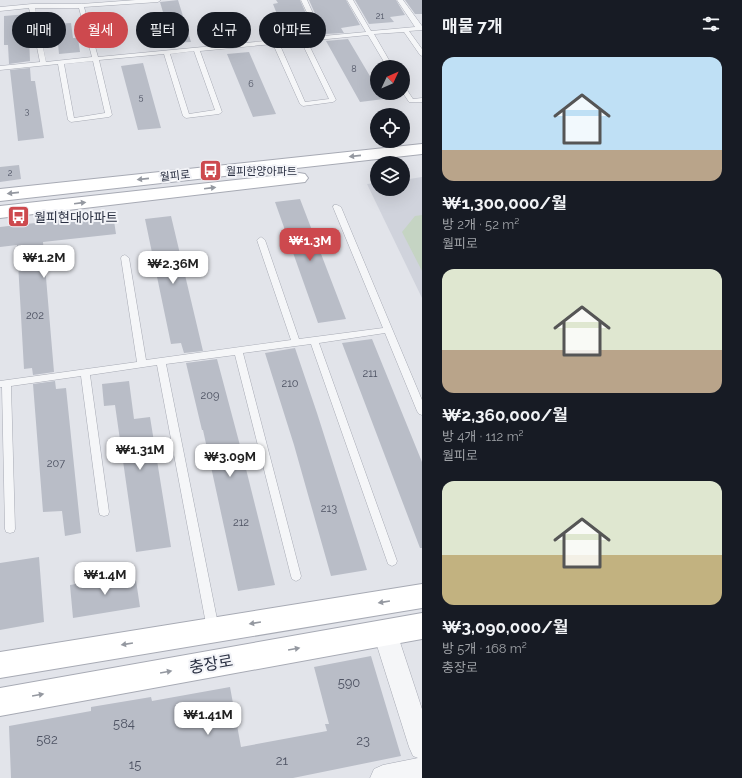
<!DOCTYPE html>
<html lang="ko">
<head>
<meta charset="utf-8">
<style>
  :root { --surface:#171b24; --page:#20242c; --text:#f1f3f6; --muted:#9ea1a6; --accent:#cd494e }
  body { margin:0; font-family:Raleway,"Noto Sans KR",sans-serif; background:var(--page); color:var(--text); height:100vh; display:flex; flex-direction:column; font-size:15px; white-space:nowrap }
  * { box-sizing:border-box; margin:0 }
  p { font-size:13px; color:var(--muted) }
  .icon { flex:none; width:22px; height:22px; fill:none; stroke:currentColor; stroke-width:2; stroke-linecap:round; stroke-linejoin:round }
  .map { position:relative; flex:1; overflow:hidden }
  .drawer { display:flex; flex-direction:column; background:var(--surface); width:320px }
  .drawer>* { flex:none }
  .banner { position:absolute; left:12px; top:12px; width:350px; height:36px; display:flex; gap:8px }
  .needle { width:26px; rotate:46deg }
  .controls { position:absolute; left:370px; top:60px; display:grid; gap:8px }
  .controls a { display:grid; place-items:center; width:40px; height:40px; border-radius:50%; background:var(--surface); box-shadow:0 4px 16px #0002; font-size:20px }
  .price { position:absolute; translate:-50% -34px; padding:0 9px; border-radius:8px; background:#fff; color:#222; font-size:13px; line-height:26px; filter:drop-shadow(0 1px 2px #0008) }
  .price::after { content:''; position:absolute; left:50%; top:24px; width:12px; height:9px; margin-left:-6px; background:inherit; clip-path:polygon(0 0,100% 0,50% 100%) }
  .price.on { background:var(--accent); color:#fff }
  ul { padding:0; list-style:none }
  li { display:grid; align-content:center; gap:8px; height:212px; padding:0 20px }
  li span { display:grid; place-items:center; height:124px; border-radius:12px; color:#555 }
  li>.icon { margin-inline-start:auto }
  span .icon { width:72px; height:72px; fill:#fffc; stroke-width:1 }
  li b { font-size:17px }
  h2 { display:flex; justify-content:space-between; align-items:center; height:48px; padding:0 20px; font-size:17px }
  .pill { padding:0 14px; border-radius:18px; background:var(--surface); box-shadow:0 4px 16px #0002; font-size:14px; line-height:36px }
  .pill.on { background:var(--accent); color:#fff }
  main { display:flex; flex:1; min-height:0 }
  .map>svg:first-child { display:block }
  .built { fill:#d0d3dc }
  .green { fill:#c5d4c3 }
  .building { fill:#b9bdc7 }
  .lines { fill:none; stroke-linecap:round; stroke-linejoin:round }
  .lane-casing { stroke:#a7aab4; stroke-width:1 }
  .street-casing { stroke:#a7aab4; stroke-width:1 }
  .secondary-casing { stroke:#a7aab4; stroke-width:2 }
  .lane { fill:#f5f6f8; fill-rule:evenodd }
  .street { fill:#f5f6f8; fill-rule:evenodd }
  .secondary { fill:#fff; fill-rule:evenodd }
  .oneway { fill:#9498a0 }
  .labels { text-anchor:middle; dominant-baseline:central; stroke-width:4; stroke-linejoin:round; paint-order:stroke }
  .far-number-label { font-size:9px; fill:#4e5363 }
  .far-poi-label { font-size:11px; fill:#2a3042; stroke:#f2f3f7; text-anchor:start }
  .far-street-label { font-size:11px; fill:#2a3042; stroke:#f2f3f7 }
  .number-label { font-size:11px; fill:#4e5363 }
  .poi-label { font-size:13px; fill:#2a3042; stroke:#f2f3f7; text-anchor:start }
  .near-number-label { font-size:13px; fill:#4e5363 }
  .near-street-label { font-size:16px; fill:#2a3042; stroke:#f2f3f7 }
</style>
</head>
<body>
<main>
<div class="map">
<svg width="422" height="778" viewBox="0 0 422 778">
  <rect width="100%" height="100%" fill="#e2e4ea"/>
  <path class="built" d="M422,177V298L367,184L377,183V189H403V180Z"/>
  <path class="green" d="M422,215V271L402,232L415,216Z"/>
  <path class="building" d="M178,0L191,42L172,43L160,2Z
    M276,0H300L313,29L284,32L273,4L278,3Z
    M309,0H346L360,25L341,28L344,33L324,34Z
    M355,0H396L405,15L390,17L394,22L369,24Z
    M405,0H422V14H415Z
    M28,14L30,61L9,64L8,45H4V16Z
    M71,23L73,38H78L80,52L59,54L56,24Z
    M348,39L377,88V93H380L384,99L360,102L326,41Z
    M249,52L276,114L253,117L227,54Z
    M143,63L161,128L138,130L121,66Z
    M30,68L31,81H35L44,138L18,141L10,70Z
    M19,165L21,179L0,182V167Z
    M300,199L346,319L318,323L275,202Z
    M113,214L116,234L43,242L54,372L33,375L32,368L24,369L17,245L0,247V227Z
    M171,216L203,351L184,353L181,343L171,344L145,219Z
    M372,339L422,462V548H420L342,343Z
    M295,348L317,413L367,570L331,576L294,445L265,353Z
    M217,359L242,453L275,585L238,591L203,430H202L186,363Z
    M55,381L56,389L66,388L81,533L65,536L62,511L43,512L33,384Z
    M129,381L134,419L150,417L171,547L136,552L115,405L104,406L102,384Z
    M39,557L44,622L0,630V563Z
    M135,574L140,607L73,618L70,585Z
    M371,656L401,756L293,778H11L9,726L91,711V707L151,697L152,701L230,687L241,747L327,731L325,724H329L314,667Z"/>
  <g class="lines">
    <defs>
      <path id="lane" d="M136,0H161L158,2L84,7L98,57L318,36L301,0H307L323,36L366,32L347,0H353L371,31L415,27L397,0H403L422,26V30L409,31L422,49V56L420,55L404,32L374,34L393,67H387L368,35L307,41L336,100L333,102L303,106L300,104L273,44L200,51L222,112L219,114L186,118L183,116L164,54L99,60L112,115L109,117L71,122L68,120L58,64L0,70V66L40,62L29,8L0,11V7L32,4H81ZM35,8H79L92,57L46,62ZM301,41L329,99L305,102L279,43ZM194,51L215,110L189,114L170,54ZM93,61L105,113L74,118L64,64Z
        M403,86L405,87L413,99L422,98V102H409L403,93Z
        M334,205H337L341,207L422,400V415L419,414L417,411L385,333L319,343L397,561L396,564L392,566L388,564L387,561L311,344L243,353L301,576L300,579L296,581L292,579L291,576L235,355L166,364L219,629L217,633L213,634L209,633L207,629L157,365L90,375L109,512L108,515L104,516L100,515L99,512L81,376L11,386L15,529L14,532L10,533L6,532L5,529L2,387H0V381L137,362L121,258L122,256L125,255L129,258L146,360L291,340L257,240L261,237L265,240L299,339L383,328L333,207Z"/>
      <path id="street" d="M385,622L393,625L397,633L422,709V778H370L374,769L383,765L418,758L413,756L409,747L373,633L377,625Z"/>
      <path id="secondary" d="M422,144V154L0,201V189Z
        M299,173L305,174L308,178L305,182L0,218V206Z
        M422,584V608L0,678V652Z
        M422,613V639L0,716V688Z"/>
    </defs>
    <use href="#lane" class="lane-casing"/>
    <use href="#street" class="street-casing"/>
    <use href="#secondary" class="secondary-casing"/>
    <use href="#lane" class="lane"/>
    <use href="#street" class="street"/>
    <use href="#secondary" class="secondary"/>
  </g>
  <defs><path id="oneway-solid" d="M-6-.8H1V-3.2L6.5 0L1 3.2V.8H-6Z"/></defs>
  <g class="oneway">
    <use href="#oneway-solid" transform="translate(355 156) rotate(174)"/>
    <use href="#oneway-solid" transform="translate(143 179) rotate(174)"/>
    <use href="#oneway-solid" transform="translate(210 188) rotate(-7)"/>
    <use href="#oneway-solid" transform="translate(13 193) rotate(174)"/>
    <use href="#oneway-solid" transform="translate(80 203) rotate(-7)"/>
    <use href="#oneway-solid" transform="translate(384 602) rotate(171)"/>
    <use href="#oneway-solid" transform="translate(255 623) rotate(171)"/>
    <use href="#oneway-solid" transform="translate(127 644) rotate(171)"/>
    <use href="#oneway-solid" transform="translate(294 649) rotate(-10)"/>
    <use href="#oneway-solid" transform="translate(166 672) rotate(-10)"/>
    <use href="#oneway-solid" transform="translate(38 695) rotate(-10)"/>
  </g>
  <defs>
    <symbol id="bus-square" viewBox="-11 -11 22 22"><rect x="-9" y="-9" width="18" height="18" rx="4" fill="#cd494e" stroke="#f2f3f7"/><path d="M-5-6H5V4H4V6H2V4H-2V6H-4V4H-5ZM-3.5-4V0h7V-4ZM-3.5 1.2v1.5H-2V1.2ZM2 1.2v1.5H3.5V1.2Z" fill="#fff"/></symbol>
  </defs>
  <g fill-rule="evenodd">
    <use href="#bus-square" x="198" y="158" width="25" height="25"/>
    <use href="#bus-square" x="6" y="204" width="25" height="25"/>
  </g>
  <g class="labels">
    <g class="far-number-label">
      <text x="380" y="16">21</text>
      <text x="354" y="69">8</text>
      <text x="251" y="84">6</text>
      <text x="141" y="97">5</text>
      <text x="27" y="111">3</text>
      <text x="10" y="173">2</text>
    </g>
    <g class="far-poi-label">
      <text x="226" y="171">월피한양아파트</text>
    </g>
    <g class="far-street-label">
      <text transform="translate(175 176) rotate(-6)">월피로</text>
    </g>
    <g class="number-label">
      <text x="35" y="315">202</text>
      <text x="370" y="373">211</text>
      <text x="290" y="383">210</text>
      <text x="210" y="395">209</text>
      <text x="56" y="463">207</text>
      <text x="329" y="508">213</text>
      <text x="241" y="522">212</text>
    </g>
    <g class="poi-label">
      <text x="34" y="217">월피현대아파트</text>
    </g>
    <g class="near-number-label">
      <text x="349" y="682">590</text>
      <text x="124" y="723">584</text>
      <text x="47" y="739">582</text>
      <text x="363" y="740">23</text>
      <text x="282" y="760">21</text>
      <text x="135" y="764">15</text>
    </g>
    <g class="near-street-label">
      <text transform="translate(211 664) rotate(-10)">충장로</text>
    </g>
  </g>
</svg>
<div class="controls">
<a><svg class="needle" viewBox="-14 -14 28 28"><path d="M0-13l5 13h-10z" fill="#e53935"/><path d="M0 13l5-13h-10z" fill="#9ea1a6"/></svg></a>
<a><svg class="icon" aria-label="locate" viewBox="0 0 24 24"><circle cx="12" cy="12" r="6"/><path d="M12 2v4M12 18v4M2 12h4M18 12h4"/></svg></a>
<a><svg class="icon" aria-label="layers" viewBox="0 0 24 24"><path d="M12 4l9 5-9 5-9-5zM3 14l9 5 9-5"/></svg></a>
</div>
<b class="price on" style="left:310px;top:262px">₩1.3M</b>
<b class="price" style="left:44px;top:279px">₩1.2M</b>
<b class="price" style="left:173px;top:285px">₩2.36M</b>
<b class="price" style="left:140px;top:471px">₩1.31M</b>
<b class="price" style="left:230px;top:478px">₩3.09M</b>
<b class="price" style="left:105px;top:596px">₩1.4M</b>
<b class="price" style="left:208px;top:736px">₩1.41M</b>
<div class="banner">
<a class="pill">매매</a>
<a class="pill on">월세</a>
<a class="pill">필터</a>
<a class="pill">신규</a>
<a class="pill">아파트</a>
</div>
</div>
<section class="drawer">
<h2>매물 7개<svg class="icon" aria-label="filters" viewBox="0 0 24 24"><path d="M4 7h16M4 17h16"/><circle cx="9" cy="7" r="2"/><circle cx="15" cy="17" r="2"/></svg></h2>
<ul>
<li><span style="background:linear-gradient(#bfe0f5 75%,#b9a48a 0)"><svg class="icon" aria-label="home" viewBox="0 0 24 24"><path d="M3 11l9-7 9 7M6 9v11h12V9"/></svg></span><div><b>₩1,300,000/월</b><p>방 2개 · 52 m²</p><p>월피로</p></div></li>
<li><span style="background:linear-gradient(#dfe7d0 65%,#b9a48a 0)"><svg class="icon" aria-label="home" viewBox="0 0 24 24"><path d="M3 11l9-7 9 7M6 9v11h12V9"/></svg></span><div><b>₩2,360,000/월</b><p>방 4개 · 112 m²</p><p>월피로</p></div></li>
<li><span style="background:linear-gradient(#dfe7d0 60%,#c2b280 0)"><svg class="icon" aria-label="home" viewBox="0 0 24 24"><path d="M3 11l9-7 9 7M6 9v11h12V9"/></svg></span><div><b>₩3,090,000/월</b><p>방 5개 · 168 m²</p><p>충장로</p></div></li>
</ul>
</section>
</main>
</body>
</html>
